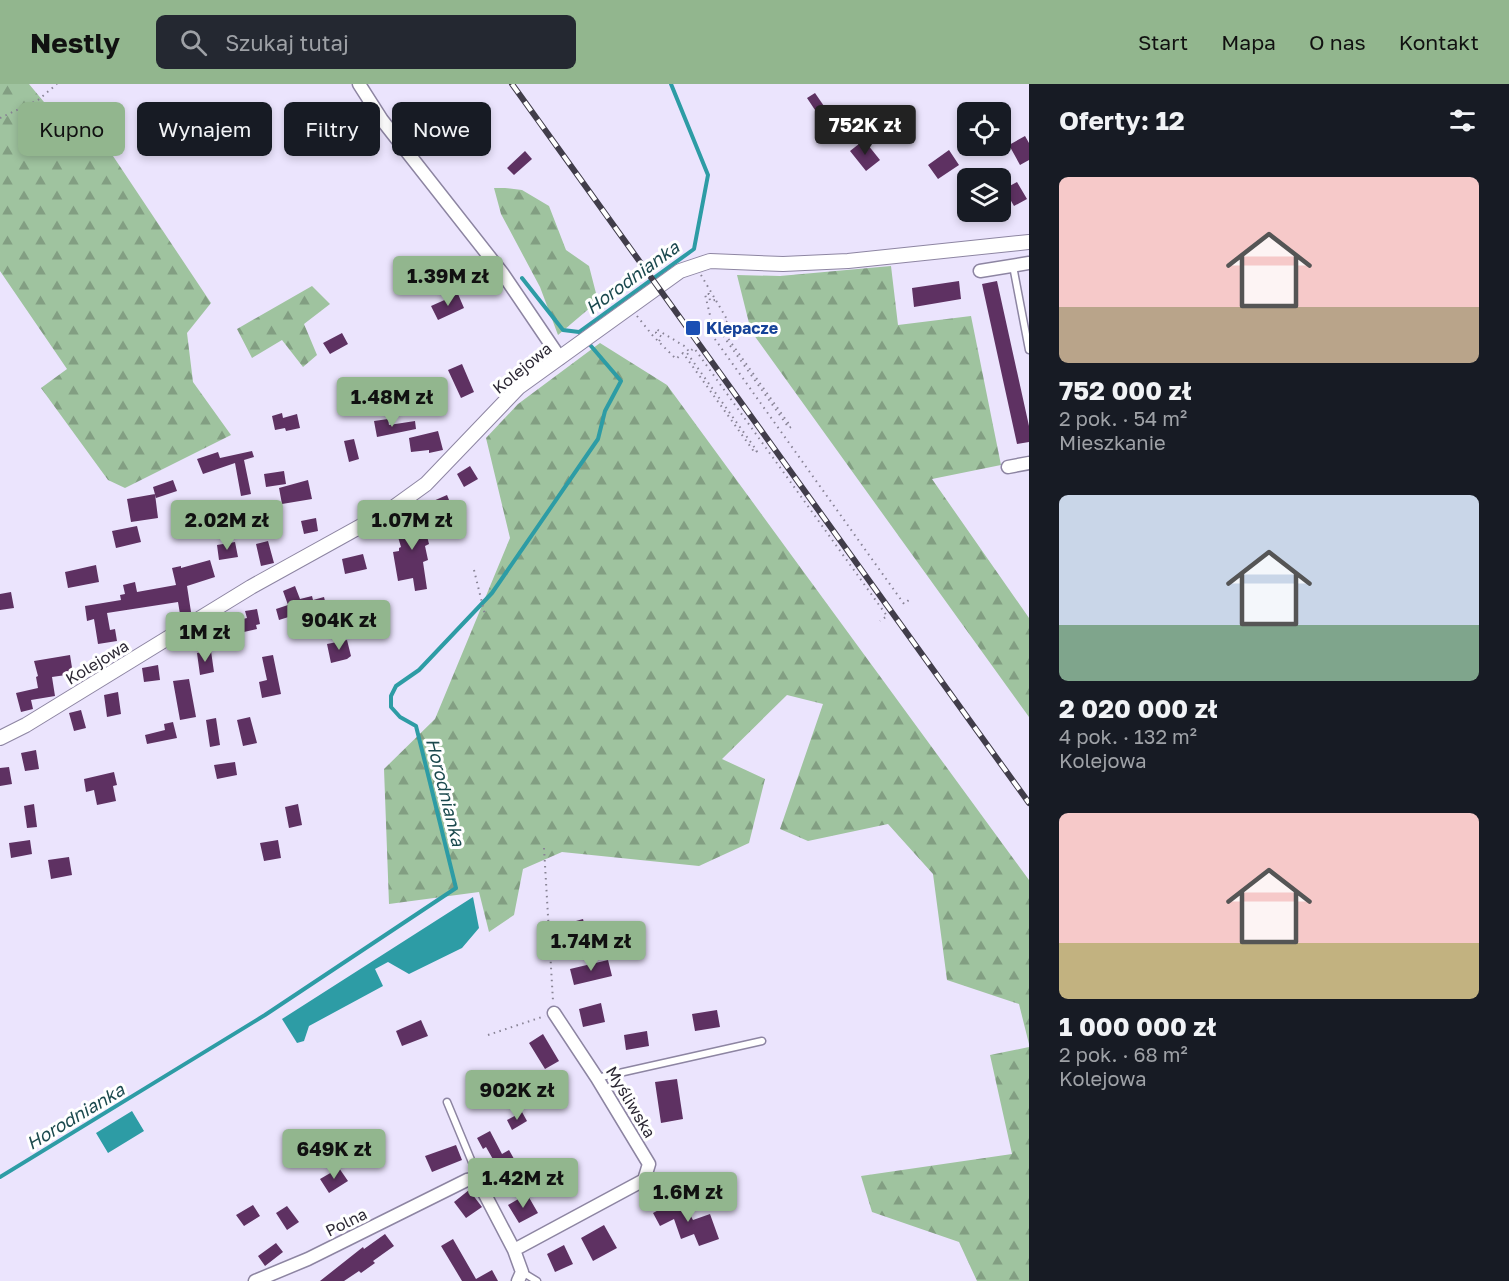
<!DOCTYPE html>
<html lang="pl">
<head>
<meta charset="utf-8">
<style>
  :root { --surface:#171b24; --page:#242831; --text:#f1f3f6; --muted:#9ea1a6; --accent:#92b68e }
  body { margin:0; font-family:"Golos Text",sans-serif; background:var(--page); color:var(--text); height:100vh; display:flex; flex-direction:column; font-size:22px; white-space:nowrap }
  * { box-sizing:border-box; margin:0 }
  p { font-size:20px; color:var(--muted) }
  .icon { flex:none; width:33px; height:33px; fill:none; stroke:currentColor; stroke-width:2; stroke-linecap:round; stroke-linejoin:round }
  .map { position:relative; flex:1; overflow:hidden }
  .sheet { display:flex; flex-direction:column; background:var(--surface); width:480px }
  .sheet>* { flex:none }
  .guide { position:absolute; left:18px; top:18px; width:570px; height:54px; display:flex; gap:12px }
  .buttons { position:absolute; left:957px; top:18px; display:grid; gap:12px }
  .buttons a { display:grid; place-items:center; width:54px; height:54px; border-radius:9px; background:var(--surface); box-shadow:0 3px 9px #0003; font-size:30px }
  .price { position:absolute; translate:-50% -51px; padding:0 14px; border-radius:6px; background:var(--accent); color:#111; font-size:20px; line-height:39px; filter:drop-shadow(0 2px 3px #0008) }
  .price::after { content:''; position:absolute; left:50%; top:36px; width:18px; height:14px; margin-left:-9px; background:inherit; clip-path:polygon(0 0,100% 0,50% 100%) }
  .price.on { background:#222; color:#fff }
  ul { padding:0; list-style:none }
  li { display:grid; align-content:center; gap:12px; height:318px; padding:0 30px }
  li span { display:grid; place-items:center; height:186px; border-radius:9px; color:#555 }
  li>.icon { margin-inline-start:auto }
  span .icon { width:108px; height:108px; fill:#fffc; stroke-width:1 }
  li b { font-size:26px }
  h2 { display:flex; justify-content:space-between; align-items:center; height:72px; padding:0 30px; font-size:26px }
  .chip { padding:0 21px; border-radius:9px; background:var(--surface); box-shadow:0 3px 9px #0003; font-size:21px; line-height:54px }
  .chip.on { background:var(--accent); color:#111 }
  header { display:flex; align-items:center; gap:36px; box-sizing:border-box; height:84px; padding:0 30px; background:var(--accent); color:#111 }
  header strong { font-size:28px }
  nav { display:flex; gap:33px; margin-inline-start:auto; font-size:21px }
  .search { width:420px; height:54px; background:var(--page); display:flex; align-items:center; gap:15px; box-sizing:border-box; padding:0 21px; border-radius:9px; color:var(--muted); font-size:22px }
  main { display:flex; flex:1; min-height:0 }
  .map>svg:first-child { display:block }
  .forest { fill:url(#forest-firs) }
  .water { fill:#2d9ca5 }
  .lines { fill:none; stroke-linecap:round; stroke-linejoin:round }
  .stream { stroke:#2d9ca5; stroke-width:4 }
  .building { fill:#5e3162 }
  .service-casing { stroke:#8d85a2; stroke-width:9 }
  .minor-casing { stroke:#8d85a2; stroke-width:15 }
  .tertiary-casing { stroke:#8d85a2; stroke-width:16 }
  .path { stroke:#888395; stroke-width:2; stroke-dasharray:1.5 4.5; stroke-linecap:butt }
  .service { stroke:#fff; stroke-width:6 }
  .minor { stroke:#fff; stroke-width:12 }
  .tertiary { stroke:#fff; stroke-width:14 }
  .rail-casing { stroke:#413d4a; stroke-width:6 }
  .rail { stroke:#fff; stroke-width:4; stroke-dasharray:11; stroke-linecap:butt }
  .transit-dot { fill:#1a4fb4; stroke:#fff; stroke-width:2 }
  .labels { text-anchor:middle; dominant-baseline:central; stroke-width:6; stroke-linejoin:round; paint-order:stroke }
  .transit-label { font-size:16px; font-weight:bold; fill:#164399; stroke:#fff; text-anchor:start }
  .street-label { font-size:16px; fill:#2c2834; stroke:#fff }
  .water-label { font-size:18px; font-style:italic; fill:#1b494e; stroke:#fff }
</style>
</head>
<body>
<header>
<strong>Nestly</strong>
<div class="search"><svg class="icon" aria-label="search" viewBox="0 0 24 24"><circle cx="10" cy="10" r="6"/><path d="M15 15l6 6"/></svg>Szukaj tutaj</div>
<nav><a>Start</a><a>Mapa</a><a>O nas</a><a>Kontakt</a></nav>
</header>
<main>
<div class="map">
<svg width="1029" height="1197" viewBox="0 0 1029 1197">
  <defs>
    <pattern id="forest-firs" width="22" height="20" patternUnits="userSpaceOnUse" patternTransform="scale(1.5)"><rect width="22" height="20" fill="#9fc39f"/><path d="M5 1l3.5 6h-7zM16 11l3.5 6h-7z" fill="#829e82"/></pattern>
  </defs>
  <rect width="100%" height="100%" fill="#ebe4fd"/>
  <path class="forest" d="M0,0H29L88,71L113,72L211,219L187,249L193,298L231,351L125,404L108,396L41,304L67,285L0,187Z
    M505,104L522,106L549,122L566,166L589,182L598,217L558,251L540,203L501,130L494,104Z
    M891,182L898,241L971,232L1001,381L932,395L1029,534V633L751,247L737,191L780,192Z
    M312,202L330,220L304,240L317,271L303,283L282,256L252,274L237,245Z
    M600,259L667,301L1029,796V960L1019,920L947,896L933,790L888,740L808,757L780,745L823,620L787,611L722,675L765,695L749,759L699,782L562,768L523,785L514,831L489,848L479,808L389,820L384,685L435,635L510,454L486,354L518,320Z
    M1029,963V1197H977L959,1158L872,1128L861,1092L1012,1070L990,971Z"/>
  <path class="water" d="M473,813L479,844L462,864L409,890L388,878L375,885L383,902L309,942L304,957L297,959L282,935Z
    M132,1027L144,1047L108,1069L96,1049Z"/>
  <g class="lines">
    <path class="stream" d="M522,194L563,246L579,248
      M0,1093L265,931L456,804L416,642L400,633L391,623V612L396,602L419,586L492,509L598,355L605,327L621,297L579,248L694,165L708,91L671,0"/>
  </g>
  <path class="building" d="M815,9L826,25L831,21L839,32L825,41L807,14Z
    M1025,52L1029,59V76L1020,81L1009,61Z
    M864,56L880,76L866,87L850,67Z
    M949,66L959,81L938,95L928,81Z
    M525,67L532,75L514,91L507,84Z
    M1017,98L1027,115L1014,122L1004,105Z
    M959,197L961,215L914,223L912,204Z
    M997,197L1029,342V358L1017,360L982,200Z
    M458,210L464,224L438,236L431,222Z
    M342,249L348,260L330,270L323,259Z
    M462,280L474,308L461,314L448,286Z
    M282,329L283,334L297,330L300,344L286,347L285,344L275,346L272,332Z
    M388,335L389,341L415,337L416,345L377,353L374,337Z
    M438,347L443,366L429,369V366L411,368L409,354Z
    M354,355L359,375L349,378L344,357Z
    M252,367L254,373L244,376L251,410L241,412L235,379L203,390L197,375L218,368L220,374Z
    M470,382L478,395L464,403L457,390Z
    M284,387L286,400L266,403L264,390Z
    M173,396L177,407L156,414L153,403Z
    M308,396L312,415L282,420L279,404Z
    M155,410L158,434L131,438L127,415Z
    M447,411L451,421L428,431L424,421Z
    M422,432L429,460L425,462L428,476L423,478L427,505L415,507L413,494L398,497L393,468L399,467V464L401,463L393,436L402,433L403,437Z
    M316,434L318,447L304,450L301,437Z
    M137,442L141,458L116,464L112,447Z
    M268,457L274,479L261,482L256,460Z
    M235,458L238,473L219,476L217,461Z
    M363,470L367,485L345,490L342,475Z
    M210,476L215,493L187,502L191,528L180,530L178,518L107,529L110,546L115,545L117,557L98,560L94,535L87,537L85,522L121,516L120,511L125,510L123,501L135,498L137,508L176,501L172,484L181,482V484Z
    M96,481L99,498L68,504L65,488Z
    M295,502L300,515L312,512L313,516L324,513L329,533L320,535L317,524L279,536L276,525L288,521L283,507Z
    M11,508L14,524L0,526V510Z
    M257,525L260,540L256,541L257,545L235,550L238,559L225,562L219,541L247,534L245,527Z
    M347,556L351,572L347,575L331,579L327,560Z
    M211,567L214,588L200,591L197,569Z
    M70,571L73,590L52,593L55,612L31,616L33,625L21,628L16,609L38,604L36,593L38,592L34,577Z
    M273,571L281,610L262,614L259,598L267,596L262,573Z
    M158,581L160,596L144,598L142,584Z
    M189,595L196,633L180,636L173,597Z
    M118,608L121,630L107,633L104,611Z
    M81,626L86,644L74,647L69,629Z
    M250,633L257,659L243,662L237,636Z
    M216,634L220,661L210,663L206,636Z
    M173,638L177,654L147,660L145,651L165,646L164,640Z
    M36,666L39,685L25,687L21,669Z
    M235,678L237,691L217,695L214,681Z
    M9,683L12,700L0,702V684Z
    M114,688L117,701L113,702L116,717L97,721L94,706L86,708L84,695Z
    M34,720L37,743L27,744L24,722Z
    M298,720L302,741L289,744L285,723Z
    M30,756L32,770L11,774L9,759Z
    M278,756L281,774L264,777L260,759Z
    M69,773L72,791L51,795L48,776Z
    M583,835L590,862L575,865L569,839Z
    M608,876L612,892L574,901L570,885Z
    M601,919L605,938L583,943L579,925Z
    M717,926L720,943L695,947L692,930Z
    M421,936L428,952L402,962L396,947Z
    M647,947L649,962L626,966L624,951Z
    M543,950L559,977L545,985L529,959Z
    M677,995L683,1035L661,1039L655,998Z
    M522,1028L527,1037L512,1046L507,1036Z
    M490,1047L502,1070L509,1066L522,1089L506,1098L486,1063L483,1065L477,1054Z
    M456,1061L462,1076L432,1088L425,1072Z
    M339,1084L348,1097L329,1109L320,1095Z
    M469,1106L482,1123L466,1134L454,1118Z
    M527,1110L538,1129L519,1139L508,1121Z
    M681,1114L693,1136L710,1130L719,1155L699,1162L694,1150L681,1155L674,1135L660,1142L653,1129Z
    M253,1121L260,1132L244,1142L236,1131Z
    M287,1122L299,1138L287,1146L276,1129Z
    M604,1141L617,1164L593,1177L581,1154Z
    M385,1150L394,1162L373,1177L375,1179L361,1189L359,1187L344,1197H320L363,1163L364,1165Z
    M453,1155L476,1195L492,1186L498,1197H462L441,1162Z
    M276,1159L283,1168L265,1182L258,1172Z
    M564,1161L573,1180L555,1188L547,1170Z"/>
  <g class="lines">
    <defs>
      <path id="service" d="M1013,182L1029,266
        M597,994L762,957
        M447,1018L474,1083L473,1095
        M522,1188L537,1197"/>
      <path id="minor" d="M359,0L382,36L503,190L560,274
        M980,187L1029,179
        M1008,383L1029,379
        M514,1166L644,1096L649,1080L597,994L554,929
        M255,1197L308,1175L467,1096L473,1095L479,1099L514,1166L522,1188L518,1197"/>
      <path id="tertiary" d="M0,654L26,641L251,503L390,426L426,400L519,303L680,187L710,177L783,180L848,177L1029,158"/>
    </defs>
    <use href="#service" class="service-casing"/>
    <use href="#minor" class="minor-casing"/>
    <use href="#tertiary" class="tertiary-casing"/>
    <path class="path" d="M0,34L38,16L57,0
      M701,191L728,237L720,243L791,343L789,344L719,246L716,248
      M715,216L710,217L709,210H705L713,244L716,248L712,251L904,520L910,515
      M637,232L653,252L676,275L683,269L755,369L757,367L687,269L688,268
      M659,257L662,253L656,249V245L686,263L689,268L694,264L887,532L880,537
      M474,486L485,531
      M341,557L340,554L347,546
      M544,764L553,917
      M488,951L545,932"/>
    <use href="#service" class="service"/>
    <use href="#minor" class="minor"/>
    <use href="#tertiary" class="tertiary"/>
    <defs>
      <path id="rail" d="M512,0L1029,719"/>
    </defs>
    <use href="#rail" class="rail-casing"/>
    <use href="#rail" class="rail"/>
  </g>
  <rect class="transit-dot" x="685" y="236" width="16" height="16" rx="3"/>
  <g class="labels">
    <g class="transit-label">
      <text x="706" y="244">Klepacze</text>
    </g>
    <g class="street-label">
      <text transform="translate(522 284) rotate(-39)">Kolejowa</text>
      <text transform="translate(97 578) rotate(-31)">Kolejowa</text>
      <text transform="translate(631 1018) rotate(59)">Myśliwska</text>
      <text transform="translate(346 1138) rotate(-26)">Polna</text>
    </g>
    <g class="water-label">
      <text transform="translate(632 193) rotate(-36)">Horodnianka</text>
      <text transform="translate(446 708) rotate(76)">Horodnianka</text>
      <text transform="translate(75 1032) rotate(-31)">Horodnianka</text>
    </g>
  </g>
</svg>
<div class="buttons">
<a><svg class="icon" aria-label="locate" viewBox="0 0 24 24"><circle cx="12" cy="12" r="6"/><path d="M12 2v4M12 18v4M2 12h4M18 12h4"/></svg></a>
<a><svg class="icon" aria-label="layers" viewBox="0 0 24 24"><path d="M12 4l9 5-9 5-9-5zM3 14l9 5 9-5"/></svg></a>
</div>
<b class="price on" style="left:865px;top:72px">752K zł</b>
<b class="price" style="left:448px;top:223px">1.39M zł</b>
<b class="price" style="left:392px;top:344px">1.48M zł</b>
<b class="price" style="left:227px;top:467px">2.02M zł</b>
<b class="price" style="left:412px;top:467px">1.07M zł</b>
<b class="price" style="left:339px;top:567px">904K zł</b>
<b class="price" style="left:205px;top:579px">1M zł</b>
<b class="price" style="left:591px;top:888px">1.74M zł</b>
<b class="price" style="left:517px;top:1037px">902K zł</b>
<b class="price" style="left:334px;top:1096px">649K zł</b>
<b class="price" style="left:523px;top:1125px">1.42M zł</b>
<b class="price" style="left:688px;top:1139px">1.6M zł</b>
<div class="guide">
<a class="chip on">Kupno</a>
<a class="chip">Wynajem</a>
<a class="chip">Filtry</a>
<a class="chip">Nowe</a>
</div>
</div>
<section class="sheet">
<h2>Oferty: 12<svg class="icon" aria-label="filters" viewBox="0 0 24 24"><path d="M4 7h16M4 17h16"/><circle cx="9" cy="7" r="2"/><circle cx="15" cy="17" r="2"/></svg></h2>
<ul>
<li><span style="background:linear-gradient(#f6c9c9 70%,#b9a48a 0)"><svg class="icon" aria-label="home" viewBox="0 0 24 24"><path d="M3 11l9-7 9 7M6 9v11h12V9"/></svg></span><div><b>752 000 zł</b><p>2 pok. · 54 m²</p><p>Mieszkanie</p></div></li>
<li><span style="background:linear-gradient(#c9d6e8 70%,#7fa58c 0)"><svg class="icon" aria-label="home" viewBox="0 0 24 24"><path d="M3 11l9-7 9 7M6 9v11h12V9"/></svg></span><div><b>2 020 000 zł</b><p>4 pok. · 132 m²</p><p>Kolejowa</p></div></li>
<li><span style="background:linear-gradient(#f6c9c9 70%,#c2b280 0)"><svg class="icon" aria-label="home" viewBox="0 0 24 24"><path d="M3 11l9-7 9 7M6 9v11h12V9"/></svg></span><div><b>1 000 000 zł</b><p>2 pok. · 68 m²</p><p>Kolejowa</p></div></li>
</ul>
</section>
</main>
</body>
</html>
